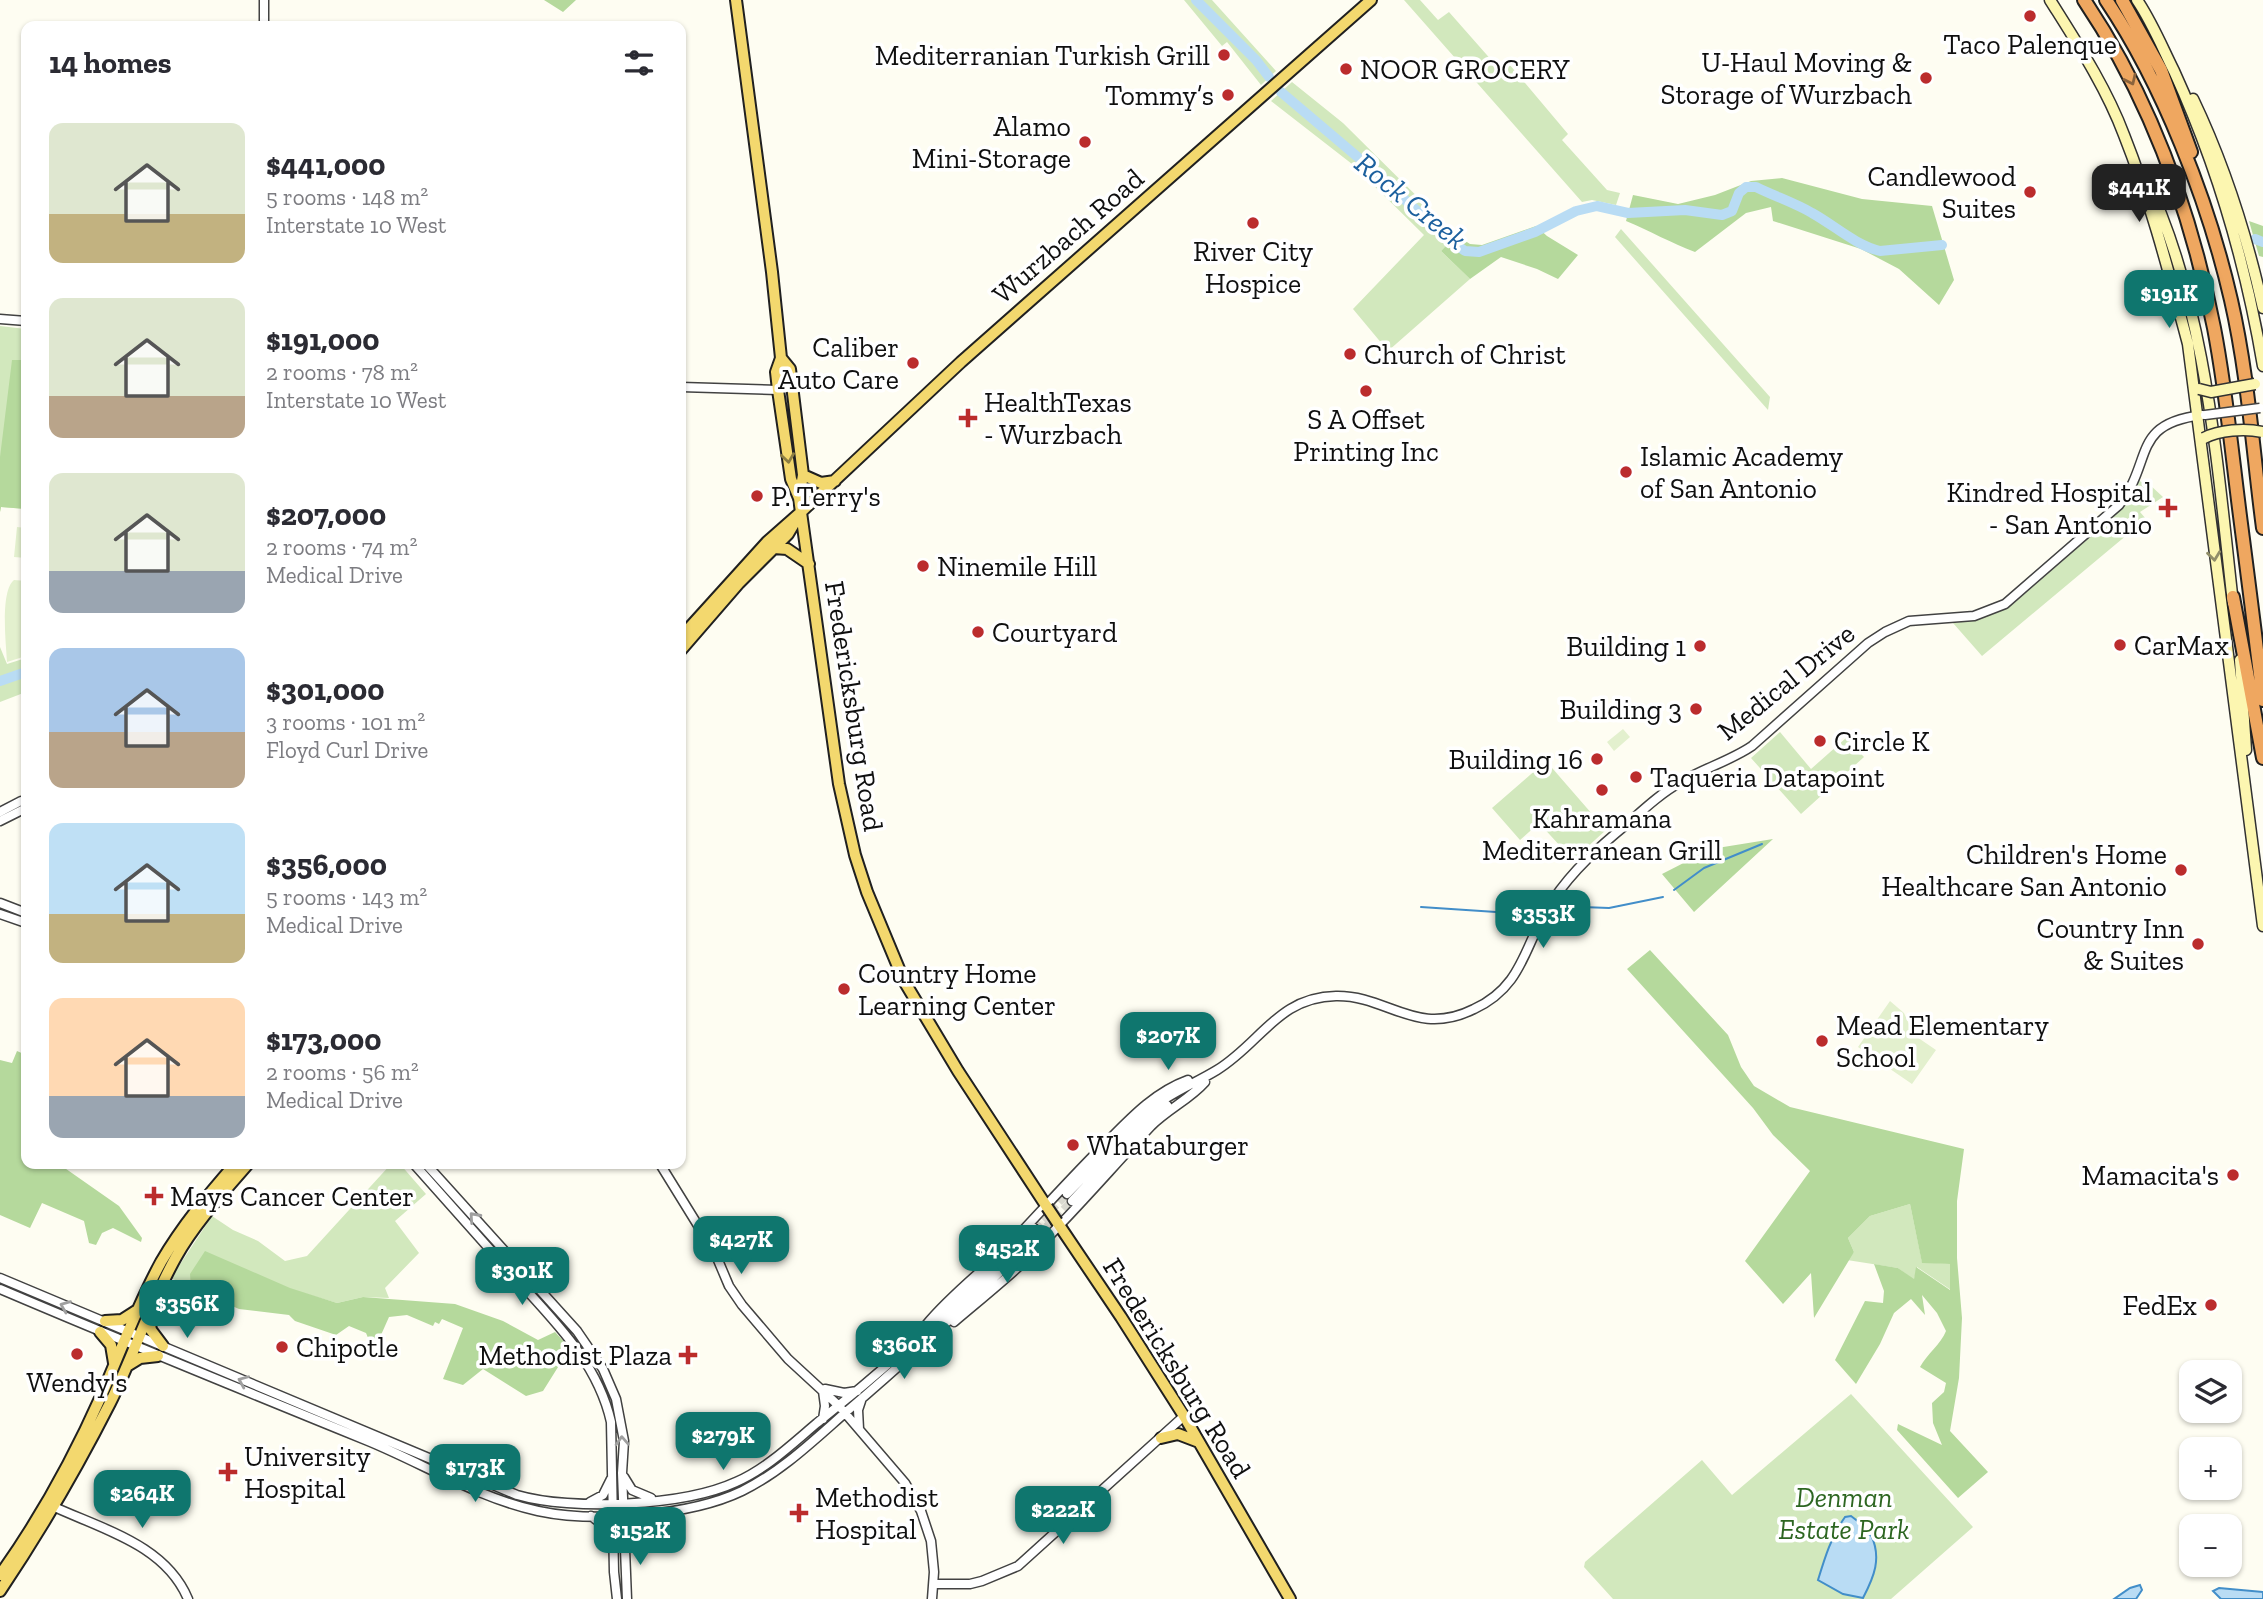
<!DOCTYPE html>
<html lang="en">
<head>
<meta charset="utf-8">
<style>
  :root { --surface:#fff; --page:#f2f2f3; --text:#2b2b33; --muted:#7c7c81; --accent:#0f766e }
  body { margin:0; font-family:"Zilla Slab",serif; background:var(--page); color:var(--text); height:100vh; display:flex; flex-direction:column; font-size:26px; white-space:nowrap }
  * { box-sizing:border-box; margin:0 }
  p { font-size:23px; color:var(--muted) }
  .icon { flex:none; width:38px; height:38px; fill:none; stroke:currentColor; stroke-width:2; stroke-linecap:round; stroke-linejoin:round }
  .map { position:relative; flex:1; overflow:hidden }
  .drawer { position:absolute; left:21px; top:21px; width:665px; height:1148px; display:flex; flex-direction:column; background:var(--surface); border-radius:14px; box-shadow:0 2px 5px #0004 }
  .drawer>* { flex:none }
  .controls { position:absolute; left:2179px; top:1360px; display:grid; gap:14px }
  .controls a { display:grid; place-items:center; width:63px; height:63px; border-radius:14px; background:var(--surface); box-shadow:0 2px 5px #0004; font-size:35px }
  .price { position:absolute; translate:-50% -60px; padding:0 16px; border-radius:14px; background:var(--accent); color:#fff; font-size:23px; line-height:46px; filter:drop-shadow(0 2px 4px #0008) }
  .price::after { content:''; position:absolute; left:50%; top:42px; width:21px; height:16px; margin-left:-10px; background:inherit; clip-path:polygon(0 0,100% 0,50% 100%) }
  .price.on { background:#222; color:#fff }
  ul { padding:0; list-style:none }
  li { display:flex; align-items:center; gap:21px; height:175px; padding:0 28px }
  li span { display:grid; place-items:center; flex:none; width:196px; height:140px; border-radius:14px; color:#555 }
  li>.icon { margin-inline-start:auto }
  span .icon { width:84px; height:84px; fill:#fffc; stroke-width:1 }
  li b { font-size:30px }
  h2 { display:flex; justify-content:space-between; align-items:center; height:84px; padding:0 28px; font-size:30px }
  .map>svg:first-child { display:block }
  .green { fill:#d2e8bd }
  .forest { fill:#b5d99c }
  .pitch { fill:#e3f0ce }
  .water { fill:#b9dcf4; stroke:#428ec9; stroke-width:2 }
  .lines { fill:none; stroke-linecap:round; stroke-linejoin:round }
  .stream { stroke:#428ec9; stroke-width:2 }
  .river { stroke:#b9dcf4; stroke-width:10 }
  .tertiary-tunnel { stroke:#dad9d0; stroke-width:8; stroke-dasharray:8 4; stroke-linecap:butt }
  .tertiary-casing { stroke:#424242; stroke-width:11 }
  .secondary-casing { stroke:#313131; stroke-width:13 }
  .primary-casing { stroke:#202020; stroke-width:14 }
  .motorway-casing { stroke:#202020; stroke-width:16 }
  .tertiary { stroke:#fff; stroke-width:8 }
  .secondary { stroke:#fcf6b0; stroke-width:10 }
  .primary { stroke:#f3d86e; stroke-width:10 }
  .motorway { stroke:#efa760; stroke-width:12 }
  .tertiary-bridge-casing { stroke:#424242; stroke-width:11; stroke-linecap:butt }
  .secondary-bridge-casing { stroke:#313131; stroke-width:13; stroke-linecap:butt }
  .primary-bridge-casing { stroke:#202020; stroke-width:14; stroke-linecap:butt }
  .tertiary-bridge { stroke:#fff; stroke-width:8 }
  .secondary-bridge { stroke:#fcf6b0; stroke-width:10 }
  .primary-bridge { stroke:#f3d86e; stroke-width:10 }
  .oneway { stroke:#8a633c }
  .oneway2 { stroke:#8c7e43 }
  .oneway3 { stroke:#918e68 }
  .oneway4 { stroke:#9f9f9f }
  .poi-dot { fill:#bb2c2d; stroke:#fff; stroke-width:2.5 }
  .labels { text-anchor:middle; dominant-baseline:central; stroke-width:7; stroke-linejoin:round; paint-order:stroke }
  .poi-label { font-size:28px; fill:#0f0f0f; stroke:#fff; text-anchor:start }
  .street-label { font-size:28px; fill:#0f0f0f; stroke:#fff }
  .park-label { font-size:28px; font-style:italic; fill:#2d6621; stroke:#fff }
  .water-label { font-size:30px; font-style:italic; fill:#1c609e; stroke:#fff }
</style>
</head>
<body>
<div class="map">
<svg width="2263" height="1599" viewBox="0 0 2263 1599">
  <rect width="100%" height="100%" fill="#fefdf2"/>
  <path class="green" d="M1184,0H1212L1276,71L1261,85L1227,42L1222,46Z
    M1404,0H1420L1438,20L1449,12L1501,71L1509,64L1568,134L1562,140L1607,190L1620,193L1616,205L1592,200L1582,202Z
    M1292,82L1343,123L1456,235L1441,251L1470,279L1388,351L1353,309L1424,235L1352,164L1271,101Z
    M1621,229L1770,397L1768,410L1615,237Z
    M0,326L26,329V509L1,507L0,512Z
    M2139,481L2150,485L2163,497L2140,512L2146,519L1982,656L1953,623C1976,621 1993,615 2013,604L2119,512Z
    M0,647L7,664L26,658V692L0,702Z
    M1780,732L1811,769L1846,738L1864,757L1801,814L1751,758Z
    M1546,761L1606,830L1573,860L1539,823L1520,840L1492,808Z
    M391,1164H400L426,1194L395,1221L419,1253L385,1288L389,1298L363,1297L337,1303L290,1289L190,1284L191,1288L171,1278L212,1216L233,1230L258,1241L285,1261L307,1256Z
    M1910,1204L1922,1262L1950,1264L1951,1290L1917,1267L1914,1280L1898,1268L1847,1260L1854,1252L1848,1238L1870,1216Z
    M1851,1394L1973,1527L1891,1599H1613L1584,1567L1585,1562L1702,1460L1732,1495Z"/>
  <path class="forest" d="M544,0H576L563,12Z
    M1782,178L1862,199L1932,206L1954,280L1939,305L1899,269L1861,249L1773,221L1771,207L1746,213L1695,252C1671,243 1650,231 1626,221L1633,195L1678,204L1715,195L1751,181Z
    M2249,221L2263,226V257L2259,256Z
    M1536,226L1547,236L1578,255L1558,279L1537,269L1501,257L1470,279L1441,251L1456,235L1470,244L1482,245Z
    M12,360H26V509L1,507L0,512V457Z
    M1773,839L1694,912L1662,874L1711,849Z
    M1650,950L1728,1035L1741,1067L1754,1086L1790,1107L1964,1149L1957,1201V1258L1962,1318L1959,1378L1950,1431L1988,1472L1958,1498L1897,1430L1898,1424L1942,1445L1933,1423L1932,1403L1944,1392L1946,1383L1920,1367C1927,1354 1941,1344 1946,1331L1937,1313L1922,1295L1925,1315L1911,1299L1894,1313L1880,1344L1856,1384L1835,1360L1865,1301L1883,1303L1884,1291L1874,1264L1898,1268L1914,1279L1916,1267L1950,1290V1264L1922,1263L1910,1204L1870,1216L1848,1238L1854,1252L1814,1318L1811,1273L1783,1304L1745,1261L1810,1171L1773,1135L1753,1108L1627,969Z
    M17,1051L26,1055V1164H59L119,1206L142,1238L141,1242L113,1228L102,1233L96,1245L89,1243L84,1221L42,1203L30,1228L0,1215V1060L12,1063Z
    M205,1251L290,1288L337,1303L363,1297L455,1304L503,1321L538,1340L555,1332L570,1348L543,1391L526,1396L483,1369L463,1385L443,1379L463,1328L442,1319L439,1324L435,1322L433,1326L407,1315L389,1317L377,1344L369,1340L366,1333L349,1326L336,1335L295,1321L289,1315L239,1309L191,1288L190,1274Z"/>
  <path class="pitch" d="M17,527L26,528V558L14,557Z
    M14,580L26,581V656L7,662C6,644 0,591 14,580Z
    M1623,729L1630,737L1614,751L1607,742Z
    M1890,1001L1904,1013L1914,1035L1936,1050L1912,1084L1858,1047Z"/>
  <path class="water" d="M1851,1516L1864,1526L1866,1534L1871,1535C1882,1558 1874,1577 1863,1598L1843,1594L1818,1580C1825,1557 1831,1537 1845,1517Z
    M2140,1585L2142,1590L2136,1599H2114L2130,1588Z
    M2219,1588L2263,1592V1599H2221L2213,1591Z"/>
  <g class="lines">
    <path class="stream" d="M1674,890L1704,868L1762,844
      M1555,906L1609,908L1663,897
      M1421,907L1496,912L1537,907"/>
    <path class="river" d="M1196,0L1256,60L1269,77
      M1281,92L1373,170L1445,237L1465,251L1479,252L1535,232L1576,211L1597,206L1628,213L1685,210L1722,215L1732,211L1739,193L1746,187H1756C1774,196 1795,203 1812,213C1834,225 1855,245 1880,251L1942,245
      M2255,239L2263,242
      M0,681L26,672"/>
    <path class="tertiary-tunnel" d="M1034,1228L1067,1194
      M1038,1235L1072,1201"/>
    <defs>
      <path id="tertiary" d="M264,0V26
        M0,319L26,321
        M681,387L778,390
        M0,812L21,801L26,802
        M0,821L26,808
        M0,903L26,913
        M0,914L26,923
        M414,1164C446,1200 478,1236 510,1272C551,1318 597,1360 611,1422L614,1572L617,1599
        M426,1164L577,1331L603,1369L616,1399L624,1441L622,1473L627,1599
        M660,1164L715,1253L729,1286L742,1305L788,1359L839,1406L905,1483L921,1511L931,1541L934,1572L932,1599
        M1067,1194L1149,1110C1170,1093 1194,1084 1217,1070C1261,1043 1278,997 1336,996C1388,995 1416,1038 1474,1009C1526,985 1524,941 1553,900C1573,870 1599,847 1627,824C1644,809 1661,793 1681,782C1704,768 1730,761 1752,746L1868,643L1885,632L1909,621L1974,616L2005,604L2119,505C2154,461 2130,424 2202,415
        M1072,1201L1143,1125L1167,1105
        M0,1278L517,1495C572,1511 684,1506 736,1482C766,1469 792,1444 817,1423C893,1363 966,1297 1034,1228
        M0,1289C122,1341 245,1391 368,1441C424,1464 478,1498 538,1511C594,1523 690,1516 742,1491C781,1472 814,1440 846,1412C912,1356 976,1296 1038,1235
        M954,1322C974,1305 995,1288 1015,1270C1063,1225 1106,1174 1151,1126C1168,1109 1190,1099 1205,1082
        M926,1325C952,1293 986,1269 1015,1239C1043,1209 1071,1178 1100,1149C1127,1122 1152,1093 1188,1080
        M825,1389L844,1393L857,1391
        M823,1391L825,1406L823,1419
        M859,1429L858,1410L861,1401
        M624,1477L632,1490L651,1498
        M590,1502L603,1495L611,1479
        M50,1505C101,1529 165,1544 188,1599
        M591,1516L606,1527L614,1538
        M625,1535L634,1522L646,1515
        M934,1584H970L982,1581L1018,1566L1184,1416"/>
      <path id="secondary" d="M2050,0C2077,43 2106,87 2124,135C2151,203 2169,273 2188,344L2263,926
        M2137,0C2152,22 2162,47 2174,71C2217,165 2246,265 2263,366
        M2193,99C2225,166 2247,236 2263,308
        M2144,175C2206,302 2217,463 2233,603
        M2240,660L2246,750"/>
      <path id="primary" d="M736,0L772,272L781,358L776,372L778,390L791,479L799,498L839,784L855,855L867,892L904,981L958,1071L1047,1207
        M781,358L790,369L803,475L799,498
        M803,475L821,483L835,481
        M774,548L787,549L809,564
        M681,637L767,542L801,512L961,362L1371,0
        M681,650L739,583L788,534L798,517
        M1057,1222L1121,1317L1184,1416L1290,1599
        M149,1318L151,1330L163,1346
        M105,1321L122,1320L136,1311
        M100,1332L111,1345L114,1363
        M127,1366L140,1358L158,1356
        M1161,1438L1178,1434L1199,1442
        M0,1575C40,1519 74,1457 102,1394C121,1350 138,1304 161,1262C182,1226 208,1195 235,1164
        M0,1591C41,1530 77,1468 110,1403C134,1355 150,1303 176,1257C195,1223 223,1193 248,1164"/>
      <path id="motorway" d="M2084,0C2150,98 2191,212 2214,328C2226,390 2232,454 2240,516C2248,578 2256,639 2263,700
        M2106,0C2163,85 2208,200 2231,300C2248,374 2253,452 2263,528
        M2122,0L2161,70L2191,152
        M2233,597L2263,758"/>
    </defs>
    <use href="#tertiary" class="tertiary-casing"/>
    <use href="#secondary" class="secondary-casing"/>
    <use href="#primary" class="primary-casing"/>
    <use href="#motorway" class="motorway-casing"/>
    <use href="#tertiary" class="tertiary"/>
    <use href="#secondary" class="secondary"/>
    <use href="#primary" class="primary"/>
    <use href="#motorway" class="motorway"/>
    <defs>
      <path id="tertiary-bridge" d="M2205,415L2260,408"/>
      <path id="secondary-bridge" d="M2199,389L2211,392L2255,384
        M2204,438C2219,430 2245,428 2262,432"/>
      <path id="primary-bridge" d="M1047,1207L1057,1222"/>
    </defs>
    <use href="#tertiary-bridge" class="tertiary-bridge-casing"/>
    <use href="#secondary-bridge" class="secondary-bridge-casing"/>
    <use href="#primary-bridge" class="primary-bridge-casing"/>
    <use href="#tertiary-bridge" class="tertiary-bridge"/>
    <use href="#secondary-bridge" class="secondary-bridge"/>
    <use href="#primary-bridge" class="primary-bridge"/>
  </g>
  <defs><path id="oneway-chevron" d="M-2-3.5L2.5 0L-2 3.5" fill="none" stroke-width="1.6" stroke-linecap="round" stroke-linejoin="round" transform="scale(1.75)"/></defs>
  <use class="oneway" href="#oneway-chevron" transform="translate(2131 80) rotate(65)"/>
  <use class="oneway2" href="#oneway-chevron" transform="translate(788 458) rotate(82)"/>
  <use class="oneway3" href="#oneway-chevron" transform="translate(2214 556) rotate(83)"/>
  <g class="oneway4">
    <use href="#oneway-chevron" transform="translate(474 1217) rotate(-132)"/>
    <use href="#oneway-chevron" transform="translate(65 1306) rotate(-158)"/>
    <use href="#oneway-chevron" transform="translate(243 1381) rotate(-157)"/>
    <use href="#oneway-chevron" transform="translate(622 1441) rotate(-93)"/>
  </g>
  <g class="poi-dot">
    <circle cx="2030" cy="16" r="7"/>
    <circle cx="1224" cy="55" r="7"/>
    <circle cx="1346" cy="69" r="7"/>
    <circle cx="1926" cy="78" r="7"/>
    <circle cx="1228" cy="95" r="7"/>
    <circle cx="1085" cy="142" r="7"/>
    <circle cx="2030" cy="192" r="7"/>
    <circle cx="1253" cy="223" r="7"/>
    <circle cx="1350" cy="354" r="7"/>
    <circle cx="913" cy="363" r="7"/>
    <circle cx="1366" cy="391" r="7"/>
    <path d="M964.5 407.5h7v7h7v7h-7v7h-7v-7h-7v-7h7z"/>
    <circle cx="1626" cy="472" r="7"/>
    <circle cx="757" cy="496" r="7"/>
    <path d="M2164.5 497.5h7v7h7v7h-7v7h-7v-7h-7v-7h7z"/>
    <circle cx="923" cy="566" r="7"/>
    <circle cx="978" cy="632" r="7"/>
    <circle cx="2120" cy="645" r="7"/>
    <circle cx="1700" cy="646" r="7"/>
    <circle cx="1696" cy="709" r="7"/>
    <circle cx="1820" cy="741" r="7"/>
    <circle cx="1597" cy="759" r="7"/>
    <circle cx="1636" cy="777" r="7"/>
    <circle cx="1602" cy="790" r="7"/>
    <circle cx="2181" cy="870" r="7"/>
    <circle cx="2198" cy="944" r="7"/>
    <circle cx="844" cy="989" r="7"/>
    <circle cx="1822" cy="1041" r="7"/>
    <circle cx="1073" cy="1145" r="7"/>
    <circle cx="2233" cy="1175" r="7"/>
    <path d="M150.5 1185.5h7v7h7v7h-7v7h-7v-7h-7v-7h7z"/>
    <circle cx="2211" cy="1305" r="7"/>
    <circle cx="282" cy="1347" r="7"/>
    <circle cx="77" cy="1354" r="7"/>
    <path d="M684.5 1344.5h7v7h7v7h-7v7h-7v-7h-7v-7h7z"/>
    <path d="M224.5 1461.5h7v7h7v7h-7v7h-7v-7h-7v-7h7z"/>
    <path d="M795.5 1502.5h7v7h7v7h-7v7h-7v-7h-7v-7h7z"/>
  </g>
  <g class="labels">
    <g class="poi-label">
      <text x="2030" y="44" text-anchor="middle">Taco Palenque</text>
      <text x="1210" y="55" text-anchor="end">Mediterranian Turkish Grill</text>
      <text x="1912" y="62" text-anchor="end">U-Haul Moving &amp;<tspan x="1912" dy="32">Storage of Wurzbach</tspan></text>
      <text x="1360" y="69">NOOR GROCERY</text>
      <text x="1214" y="95" text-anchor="end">Tommy’s</text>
      <text x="1071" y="126" text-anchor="end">Alamo<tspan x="1071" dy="32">Mini-Storage</tspan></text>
      <text x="2016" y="176" text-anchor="end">Candlewood<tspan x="2016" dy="32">Suites</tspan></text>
      <text x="1253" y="251" text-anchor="middle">River City<tspan x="1253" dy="32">Hospice</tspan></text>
      <text x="899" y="347" text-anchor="end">Caliber<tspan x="899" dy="32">Auto Care</tspan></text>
      <text x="1364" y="354">Church of Christ</text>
      <text x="984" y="402">HealthTexas<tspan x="984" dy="32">- Wurzbach</tspan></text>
      <text x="1366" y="419" text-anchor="middle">S A Offset<tspan x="1366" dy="32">Printing Inc</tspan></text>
      <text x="1640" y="456">Islamic Academy<tspan x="1640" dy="32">of San Antonio</tspan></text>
      <text x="2152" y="492" text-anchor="end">Kindred Hospital<tspan x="2152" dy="32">- San Antonio</tspan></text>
      <text x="771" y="496">P. Terry's</text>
      <text x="937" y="566">Ninemile Hill</text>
      <text x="992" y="632">Courtyard</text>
      <text x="2134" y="645">CarMax</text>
      <text x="1686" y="646" text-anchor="end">Building 1</text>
      <text x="1682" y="709" text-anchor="end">Building 3</text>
      <text x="1834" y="741">Circle K</text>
      <text x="1583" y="759" text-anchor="end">Building 16</text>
      <text x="1650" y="777">Taqueria Datapoint</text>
      <text x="1602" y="818" text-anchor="middle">Kahramana<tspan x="1602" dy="32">Mediterranean Grill</tspan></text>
      <text x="2167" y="854" text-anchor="end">Children's Home<tspan x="2167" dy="32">Healthcare San Antonio</tspan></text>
      <text x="2184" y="928" text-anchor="end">Country Inn<tspan x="2184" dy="32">&amp; Suites</tspan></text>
      <text x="858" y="973">Country Home<tspan x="858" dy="32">Learning Center</tspan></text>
      <text x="1836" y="1025">Mead Elementary<tspan x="1836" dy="32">School</tspan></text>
      <text x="1087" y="1145">Whataburger</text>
      <text x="2219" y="1175" text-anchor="end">Mamacita's</text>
      <text x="170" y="1196">Mays Cancer Center</text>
      <text x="2197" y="1305" text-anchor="end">FedEx</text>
      <text x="296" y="1347">Chipotle</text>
      <text x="672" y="1355" text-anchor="end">Methodist Plaza</text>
      <text x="77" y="1382" text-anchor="middle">Wendy's</text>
      <text x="244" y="1456">University<tspan x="244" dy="32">Hospital</tspan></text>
      <text x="815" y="1497">Methodist<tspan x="815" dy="32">Hospital</tspan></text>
    </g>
    <g class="street-label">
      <text transform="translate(1068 236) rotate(-41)">Wurzbach Road</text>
      <text transform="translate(1786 682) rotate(-39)">Medical Drive</text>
      <text transform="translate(854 706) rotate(81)">Fredericksburg Road</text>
      <text transform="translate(1177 1368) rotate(58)">Fredericksburg Road</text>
    </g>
    <g class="park-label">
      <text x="1844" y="1497">Denman<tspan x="1844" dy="32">Estate Park</tspan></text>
    </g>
    <g class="water-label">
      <text transform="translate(1411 201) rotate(39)">Rock Creek</text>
    </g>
  </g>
</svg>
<div class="controls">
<a><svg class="icon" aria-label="layers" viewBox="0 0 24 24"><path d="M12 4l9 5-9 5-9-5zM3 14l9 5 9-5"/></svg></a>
<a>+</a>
<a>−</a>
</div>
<b class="price on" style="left:2139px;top:224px">$441K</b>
<b class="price" style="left:2169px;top:330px">$191K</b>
<b class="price" style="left:1543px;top:950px">$353K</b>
<b class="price" style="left:1168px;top:1072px">$207K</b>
<b class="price" style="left:741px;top:1276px">$427K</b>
<b class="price" style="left:1007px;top:1285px">$452K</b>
<b class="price" style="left:522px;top:1307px">$301K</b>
<b class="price" style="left:187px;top:1340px">$356K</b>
<b class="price" style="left:904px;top:1381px">$360K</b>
<b class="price" style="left:723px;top:1472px">$279K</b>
<b class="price" style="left:475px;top:1504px">$173K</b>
<b class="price" style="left:142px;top:1530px">$264K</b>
<b class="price" style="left:1063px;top:1546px">$222K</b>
<b class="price" style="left:640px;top:1567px">$152K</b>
<section class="drawer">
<h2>14 homes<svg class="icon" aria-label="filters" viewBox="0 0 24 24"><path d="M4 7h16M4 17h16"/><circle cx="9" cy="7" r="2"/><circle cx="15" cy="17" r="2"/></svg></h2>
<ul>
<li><span style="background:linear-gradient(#dfe7d0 65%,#c2b280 0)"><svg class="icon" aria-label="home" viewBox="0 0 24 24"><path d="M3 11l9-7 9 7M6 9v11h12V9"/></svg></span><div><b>$441,000</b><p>5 rooms · 148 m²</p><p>Interstate 10 West</p></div></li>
<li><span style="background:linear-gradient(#dfe7d0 70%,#b9a48a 0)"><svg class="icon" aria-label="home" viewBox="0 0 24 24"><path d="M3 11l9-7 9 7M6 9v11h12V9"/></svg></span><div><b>$191,000</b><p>2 rooms · 78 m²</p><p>Interstate 10 West</p></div></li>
<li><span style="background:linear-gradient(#dfe7d0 70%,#9aa5b1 0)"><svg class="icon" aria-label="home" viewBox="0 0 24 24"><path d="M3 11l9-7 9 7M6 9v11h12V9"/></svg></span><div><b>$207,000</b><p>2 rooms · 74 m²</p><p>Medical Drive</p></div></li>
<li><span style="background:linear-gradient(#a9c7e8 60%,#b9a48a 0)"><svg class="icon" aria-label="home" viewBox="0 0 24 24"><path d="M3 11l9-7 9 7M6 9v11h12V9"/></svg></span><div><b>$301,000</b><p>3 rooms · 101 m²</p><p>Floyd Curl Drive</p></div></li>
<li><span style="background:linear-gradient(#bfe0f5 65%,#c2b280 0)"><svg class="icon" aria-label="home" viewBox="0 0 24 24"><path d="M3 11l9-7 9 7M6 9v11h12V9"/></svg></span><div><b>$356,000</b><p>5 rooms · 143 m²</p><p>Medical Drive</p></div></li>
<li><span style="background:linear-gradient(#ffd9b3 70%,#9aa5b1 0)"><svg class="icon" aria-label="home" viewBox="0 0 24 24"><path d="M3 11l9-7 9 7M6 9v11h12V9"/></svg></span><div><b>$173,000</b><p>2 rooms · 56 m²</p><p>Medical Drive</p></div></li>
</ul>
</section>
</div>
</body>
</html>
